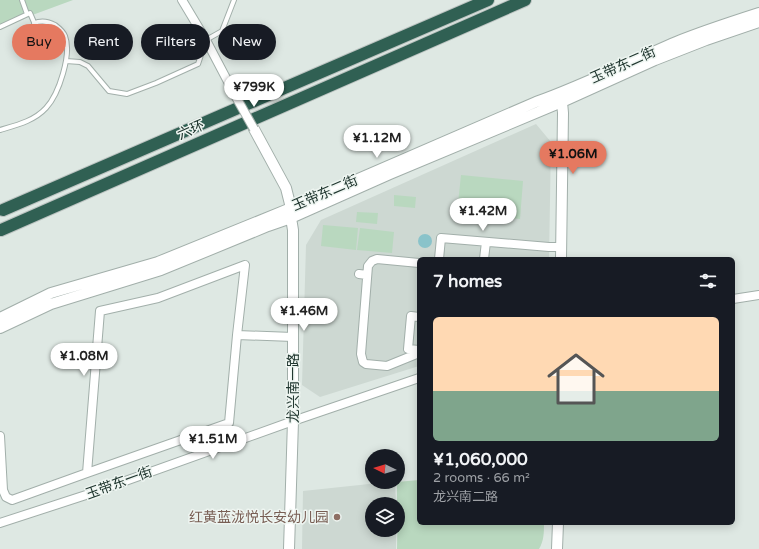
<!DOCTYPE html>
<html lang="en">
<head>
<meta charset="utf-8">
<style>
  :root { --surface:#171b24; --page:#20242c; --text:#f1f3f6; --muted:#9ea1a6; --line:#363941; --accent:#e57960 }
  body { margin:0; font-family:"Varela Round","Noto Sans SC",sans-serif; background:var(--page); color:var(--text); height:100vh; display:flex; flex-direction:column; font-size:15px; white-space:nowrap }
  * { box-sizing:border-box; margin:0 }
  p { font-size:13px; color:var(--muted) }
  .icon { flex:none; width:22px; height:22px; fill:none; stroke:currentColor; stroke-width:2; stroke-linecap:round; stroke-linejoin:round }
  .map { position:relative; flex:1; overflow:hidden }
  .details { position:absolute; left:417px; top:257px; width:318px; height:268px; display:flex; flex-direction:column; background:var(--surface); border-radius:6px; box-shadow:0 2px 10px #0003 }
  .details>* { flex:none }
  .hud { position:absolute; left:12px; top:24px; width:345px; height:36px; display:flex; gap:8px }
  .needle { width:26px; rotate:275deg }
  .buttons { position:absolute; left:365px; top:449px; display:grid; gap:8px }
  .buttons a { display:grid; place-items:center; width:40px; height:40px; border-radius:50%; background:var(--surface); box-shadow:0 2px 10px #0003; font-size:20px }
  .price { position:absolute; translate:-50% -34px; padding:0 9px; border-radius:14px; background:#fff; color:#222; font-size:13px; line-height:26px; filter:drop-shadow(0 1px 2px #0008) }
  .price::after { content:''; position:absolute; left:50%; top:24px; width:12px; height:9px; margin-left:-6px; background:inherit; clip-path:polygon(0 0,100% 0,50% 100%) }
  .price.active { background:var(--accent); color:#111 }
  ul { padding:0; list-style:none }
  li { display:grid; align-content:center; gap:8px; height:212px; padding:0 16px }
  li+li { border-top:1px solid var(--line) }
  li span { display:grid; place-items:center; height:124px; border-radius:6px; color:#555 }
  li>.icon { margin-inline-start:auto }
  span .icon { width:72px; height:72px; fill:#fffc; stroke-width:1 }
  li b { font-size:17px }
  h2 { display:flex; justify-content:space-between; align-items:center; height:48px; padding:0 16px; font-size:17px }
  .pill { padding:0 14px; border-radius:18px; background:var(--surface); box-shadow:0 2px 10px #0003; font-size:14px; line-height:36px }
  .pill.active { background:var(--accent); color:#111 }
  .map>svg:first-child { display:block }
  .built { fill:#cdd8d2 }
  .green { fill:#b9d8bf }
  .water { fill:#8ac3ca }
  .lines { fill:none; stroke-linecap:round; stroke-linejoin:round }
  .service-casing { stroke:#a2afaa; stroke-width:6 }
  .minor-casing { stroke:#a2afaa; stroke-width:10 }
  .tertiary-casing { stroke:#a2afaa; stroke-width:12 }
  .motorway-casing { stroke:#bcc3c1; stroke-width:14 }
  .service { stroke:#fff; stroke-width:4 }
  .minor { stroke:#fff; stroke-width:8 }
  .tertiary { stroke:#fff; stroke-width:10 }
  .motorway { stroke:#306053; stroke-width:12 }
  .minor-bridge-casing { stroke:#a2afaa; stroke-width:10; stroke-linecap:butt }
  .minor-bridge { stroke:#fff; stroke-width:8 }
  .education-dot { fill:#8d6e63; stroke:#eef5f1; stroke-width:1.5 }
  .labels { text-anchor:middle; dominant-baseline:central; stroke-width:3; stroke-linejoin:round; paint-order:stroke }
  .street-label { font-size:14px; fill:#213730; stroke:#eef5f1 }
  .education-label { font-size:14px; fill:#785e54; stroke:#eef5f1; text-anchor:end }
</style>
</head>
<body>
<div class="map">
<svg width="759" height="549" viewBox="0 0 759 549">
  <rect width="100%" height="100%" fill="#dee8e3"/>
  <path class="built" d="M536,124L551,142L549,259H419V366L320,397L302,385L306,245L321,220Z
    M388,482H395L396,504H372V530H396V549H302L303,491Z"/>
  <path class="green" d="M0,0H73L0,27Z
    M461,175L523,181L520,219L457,213Z
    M394,195L416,197L415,208L394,206Z
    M357,212L378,213L377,224L356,222Z
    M323,225L358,228L356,250L321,246Z
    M360,228L394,232L392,253L357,250Z
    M419,480V523H544C544,532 544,541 539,549H397L398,504H397V482Z"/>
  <path class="water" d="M418 241a7 7 0 1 1 14 0a7 7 0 1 1-14 0Z"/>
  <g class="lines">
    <defs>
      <path id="service" d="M22,0L27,14
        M0,27L30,13L43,43
        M66,61L80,62L88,66L109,91L127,94L156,83L198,64L206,40L222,31L234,0
        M0,130C17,125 34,121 46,108C59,94 72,54 65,36C63,31 59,28 55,25C48,21 42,20 34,23"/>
      <path id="minor" d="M182,0L206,40L236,97
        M439,259L441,238L549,247H561
        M484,259L486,242
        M419,263L377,259L372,261L368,266L361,354L363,362L366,364L387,366L419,353
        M359,274L367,275
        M733,299L759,295
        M419,317L411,316L408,349L419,350
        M237,335L229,423L87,473L100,311L158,298L245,265L237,335L293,337
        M0,436L3,490L6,497L12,500L87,473
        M0,523L89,494L293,421L419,378"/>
      <path id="tertiary" d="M561,97L562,102L563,113L561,259
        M254,129L286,188L291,208V218L293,230V421L289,549
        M0,318L51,293L158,262L291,208L536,102C584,85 629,62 676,42C703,31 731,22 759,13
        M0,328L51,304L161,270L268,226L291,218L390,174L562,102L655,60L706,40L759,22
        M557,549L558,523"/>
      <path id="motorway" d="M3,210L259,99L488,0
        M1,230L525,0"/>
    </defs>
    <use href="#service" class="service-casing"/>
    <use href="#minor" class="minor-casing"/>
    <use href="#tertiary" class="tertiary-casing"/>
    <use href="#motorway" class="motorway-casing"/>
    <use href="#service" class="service"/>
    <use href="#minor" class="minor"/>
    <use href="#tertiary" class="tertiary"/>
    <use href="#motorway" class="motorway"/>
    <defs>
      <path id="minor-bridge" d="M236,97L254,129"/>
    </defs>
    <use href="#minor-bridge" class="minor-bridge-casing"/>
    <use href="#minor-bridge" class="minor-bridge"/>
  </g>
  <circle class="education-dot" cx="337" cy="517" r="4"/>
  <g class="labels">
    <g class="street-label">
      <text transform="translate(623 65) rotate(-24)">玉带东二街</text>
      <text transform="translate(191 130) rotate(-24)">六环</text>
      <text transform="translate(325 193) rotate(-23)">玉带东二街</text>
      <text transform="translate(293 388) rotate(-90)">龙兴南一路</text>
      <text transform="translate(119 483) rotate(-20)">玉带东一街</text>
    </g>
    <g class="education-label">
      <text x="329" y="517">红黄蓝泷悦长安幼儿园</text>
    </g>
  </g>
</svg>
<div class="buttons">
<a><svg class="needle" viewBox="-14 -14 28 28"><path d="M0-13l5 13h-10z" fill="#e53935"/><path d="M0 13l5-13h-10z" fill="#9ea1a6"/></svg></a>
<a><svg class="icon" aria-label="layers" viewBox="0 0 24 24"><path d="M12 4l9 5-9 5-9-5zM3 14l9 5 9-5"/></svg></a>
</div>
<b class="price" style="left:254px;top:108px">¥799K</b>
<b class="price" style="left:377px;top:159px">¥1.12M</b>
<b class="price active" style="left:573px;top:175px">¥1.06M</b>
<b class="price" style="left:483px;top:232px">¥1.42M</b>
<b class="price" style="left:304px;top:332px">¥1.46M</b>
<b class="price" style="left:84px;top:377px">¥1.08M</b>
<b class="price" style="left:213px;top:460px">¥1.51M</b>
<div class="hud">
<a class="pill active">Buy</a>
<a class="pill">Rent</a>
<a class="pill">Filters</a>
<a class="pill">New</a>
</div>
<section class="details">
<h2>7 homes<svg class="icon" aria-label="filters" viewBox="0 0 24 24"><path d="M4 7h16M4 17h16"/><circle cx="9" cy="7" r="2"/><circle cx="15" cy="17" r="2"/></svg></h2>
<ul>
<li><span style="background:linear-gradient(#ffd9b3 60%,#7fa58c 0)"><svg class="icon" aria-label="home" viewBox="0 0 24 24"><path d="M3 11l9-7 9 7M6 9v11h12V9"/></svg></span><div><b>¥1,060,000</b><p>2 rooms · 66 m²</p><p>龙兴南二路</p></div></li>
</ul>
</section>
</div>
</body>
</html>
